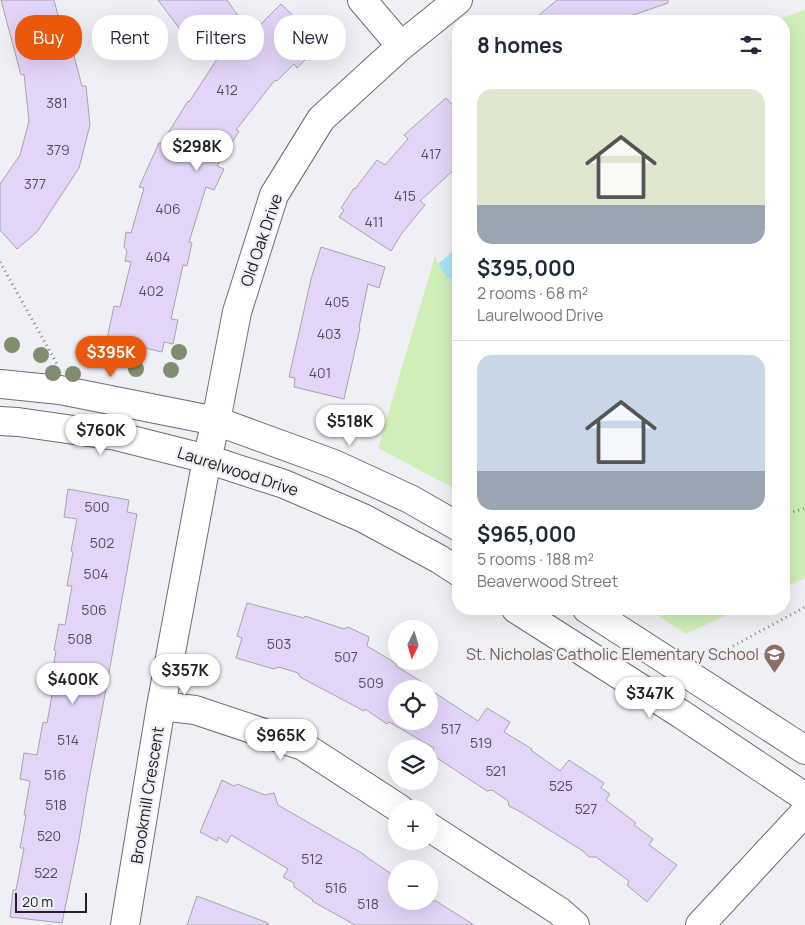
<!DOCTYPE html>
<html lang="en">
<head>
<meta charset="utf-8">
<style>
  :root { --surface:#fff; --page:#f6f6f7; --text:#1f2937; --muted:#747a83; --line:#e0e1e3; --accent:#ea580c }
  body { margin:0; font-family:Manrope,sans-serif; background:var(--page); color:var(--text); height:100vh; display:flex; flex-direction:column; font-size:19px; white-space:nowrap }
  * { box-sizing:border-box; margin:0 }
  p { font-size:16px; color:var(--muted) }
  .icon { flex:none; width:28px; height:28px; fill:none; stroke:currentColor; stroke-width:2; stroke-linecap:round; stroke-linejoin:round }
  .map { position:relative; flex:1; overflow:hidden }
  .drawer { position:absolute; left:452px; top:15px; width:338px; height:600px; display:flex; flex-direction:column; background:var(--surface); border-radius:20px; box-shadow:0 5px 20px #0002 }
  .drawer>* { flex:none }
  .top-card { position:absolute; left:15px; top:15px; width:362px; height:45px; display:flex; gap:10px }
  .needle { width:32px; rotate:185deg }
  .controls { position:absolute; left:388px; top:620px; display:grid; gap:10px }
  .controls a { display:grid; place-items:center; width:50px; height:50px; border-radius:50%; background:var(--surface); box-shadow:0 5px 20px #0002; font-size:25px }
  .scale { position:absolute; left:15px; bottom:12px; width:72px; box-sizing:border-box; padding-left:5px; border:2px solid #222225; border-top:0; font-size:14px; line-height:18px; white-space:nowrap; color:#222225; -webkit-text-stroke:4px #eff0f6; paint-order:stroke }
  .price { position:absolute; translate:-50% -42px; padding:0 11px; border-radius:18px; background:#fff; color:#222; font-size:16px; line-height:32px; filter:drop-shadow(0 1px 2px #0008) }
  .price::after { content:''; position:absolute; left:50%; top:30px; width:15px; height:11px; margin-left:-8px; background:inherit; clip-path:polygon(0 0,100% 0,50% 100%) }
  .price.on { background:var(--accent); color:#fff }
  ul { padding:0; list-style:none }
  li { display:grid; align-content:center; gap:10px; height:265px; padding:0 25px }
  li+li { border-top:1px solid var(--line) }
  li span { display:grid; place-items:center; height:155px; border-radius:15px; color:#555 }
  li>.icon { margin-inline-start:auto }
  span .icon { width:90px; height:90px; fill:#fffc; stroke-width:1 }
  li b { font-size:21px }
  h2 { display:flex; justify-content:space-between; align-items:center; height:60px; padding:0 25px; font-size:21px }
  .pill { padding:0 18px; border-radius:20px; background:var(--surface); box-shadow:0 5px 20px #0002; font-size:18px; line-height:45px }
  .pill.on { background:var(--accent); color:#fff }
  .map>svg:first-child { display:block }
  .green { fill:#d0efb8 }
  .water { fill:#a6e3f9 }
  .building { fill:#e4d4f8; stroke:#a6a4a9 }
  .lines { fill:none; stroke-linecap:round; stroke-linejoin:round }
  .minor-casing { stroke:#6d6e73; stroke-width:30 }
  .tertiary-casing { stroke:#6d6e73; stroke-width:30 }
  .path { stroke:#838488; stroke-width:3; stroke-dasharray:1 4; stroke-linecap:butt }
  .minor { stroke:#fff; stroke-width:28 }
  .tertiary { stroke:#fff; stroke-width:28 }
  .tree { fill:#7f8e6f }
  .labels { text-anchor:middle; dominant-baseline:central; stroke-width:4.5; stroke-linejoin:round; paint-order:stroke }
  .number-label { font-size:14px; fill:#524e5a }
  .street-label { font-size:16px; fill:#222225; stroke:#eff0f6 }
  .education-label { font-size:16px; fill:#785e54; stroke:#eff0f6; text-anchor:end }
</style>
</head>
<body>
<div class="map">
<svg width="805" height="925" viewBox="0 0 805 925">
  <rect width="100%" height="100%" fill="#eff0f6"/>
  <path class="green" d="M805,10V578L784,588V21H773Z
    M435,256L438,264L448,278L459,279V491L378,448Z
    M648,609H739L686,634Z"/>
  <path class="water" d="M459,246V279H448L438,264Z"/>
  <path class="building" d="M1,0H54L66,46L71,45L82,86H86L90,125L79,168L37,232L17,249L0,230V184L20,155L29,121L24,74L21,75Z
    M158,0H227L239,17L194,48Z
    M557,0H668V3L616,21H532Z
    M281,4L322,43L297,68L294,64L277,81L275,80L236,130L239,131L217,166L224,169L214,190L206,187L189,242L192,243L187,266L183,265L171,319L178,320L173,344L164,342L162,352L107,339L114,306L120,307L131,262L125,261L127,251L124,247L126,232L131,233L144,188L139,187L159,143H162L188,101L189,102L242,21L251,34Z
    M446,98L459,112V165L420,201L425,205L402,233L391,251L339,217L344,210L341,208L354,188L355,189L377,160L385,165L408,139L404,135Z
    M321,247L385,267L379,288L368,284L359,327L360,328L344,399L294,387L295,378L289,377L311,279Z
    M68,489L129,500L127,512L137,514L110,667L86,797L79,840L62,923L10,917L13,890H16L24,848H20L26,815H24L30,781L20,779L24,753L37,755L43,722L47,723L54,684L50,683L56,651L54,650L59,624L65,625L72,586H67L73,552L71,551L77,519L64,517Z
    M247,603L304,618L305,616L344,629L348,627L369,637L367,646L397,664L396,666L425,684L424,686L428,689H396V721H429V689L478,721L487,708L510,722L504,732L532,749L531,750L560,771L569,760L604,783L601,788L610,794L606,800L636,823L634,825L653,839L649,845L677,865L647,902L627,885L629,881L596,857H589L583,851L519,811L509,806L508,801L492,790L487,791L431,754L434,748L389,722L387,724L365,709L364,711L300,677L298,673L279,667L274,669L236,658L242,638L237,636Z
    M222,780L234,786L237,784L265,795L274,793L278,805L365,855V856L396,877V901H436L474,925H355L312,901L313,900L294,887V883L283,877L288,869L231,835L227,843L218,837L217,841L200,832Z
    M197,896L268,923V925H187Z"/>
  <g class="lines">
    <defs>
      <path id="minor" d="M362,0L401,46
        M161,706L195,710L303,746L400,809
        M429,827L559,911L575,925
        M125,925L161,706L207,459L216,421L237,312L274,195L321,119L401,46L458,0
        M700,925L805,812"/>
      <path id="tertiary" d="M0,384L60,390L216,421L334,464L410,499L459,527
        M0,421L18,422L116,436L207,459L284,484L363,518L439,559L459,572
        M516,609L681,714L805,797
        M587,609L805,750"/>
    </defs>
    <use href="#minor" class="minor-casing"/>
    <use href="#tertiary" class="tertiary-casing"/>
    <path class="path" d="M0,262L57,364
      M784,515L805,508
      M711,658L805,607"/>
    <use href="#minor" class="minor"/>
    <use href="#tertiary" class="tertiary"/>
  </g>
  <g class="tree">
    <circle cx="12" cy="345" r="8"/>
    <circle cx="179" cy="352" r="8"/>
    <circle cx="41" cy="355" r="8"/>
    <circle cx="136" cy="369" r="8"/>
    <circle cx="171" cy="370" r="8"/>
    <circle cx="53" cy="373" r="8"/>
    <circle cx="73" cy="374" r="8"/>
  </g>
  <defs>
    <symbol id="school-pin" viewBox="-11 -11 22 30"><path d="M0 17L-7.5 6A9.5 9.5 0 1 1 7.5 6Z" fill="#8d6e63" stroke="#eff0f6"/><path d="M0-5L7-2L0 1L-7-2ZM-4 1L0 2.5L4 1V4Q0 6-4 4Z" fill="#fff"/></symbol>
  </defs>
  <g fill-rule="evenodd">
    <use href="#school-pin" x="762" y="642" width="25" height="34"/>
  </g>
  <g class="labels">
    <g class="number-label">
      <text x="227" y="89">412</text>
      <text x="57" y="102">381</text>
      <text x="58" y="149">379</text>
      <text x="431" y="153">417</text>
      <text x="35" y="183">377</text>
      <text x="405" y="195">415</text>
      <text x="168" y="208">406</text>
      <text x="374" y="221">411</text>
      <text x="158" y="256">404</text>
      <text x="151" y="290">402</text>
      <text x="337" y="301">405</text>
      <text x="329" y="333">403</text>
      <text x="320" y="372">401</text>
      <text x="97" y="506">500</text>
      <text x="102" y="542">502</text>
      <text x="96" y="573">504</text>
      <text x="94" y="609">506</text>
      <text x="80" y="638">508</text>
      <text x="279" y="643">503</text>
      <text x="346" y="656">507</text>
      <text x="371" y="682">509</text>
      <text x="451" y="728">517</text>
      <text x="68" y="739">514</text>
      <text x="481" y="742">519</text>
      <text x="496" y="770">521</text>
      <text x="55" y="774">516</text>
      <text x="561" y="785">525</text>
      <text x="56" y="804">518</text>
      <text x="586" y="808">527</text>
      <text x="49" y="835">520</text>
      <text x="312" y="858">512</text>
      <text x="46" y="872">522</text>
      <text x="336" y="887">516</text>
      <text x="368" y="903">518</text>
    </g>
    <g class="street-label">
      <text transform="translate(261 240) rotate(-71)">Old Oak Drive</text>
      <text transform="translate(238 471) rotate(18)">Laurelwood Drive</text>
      <text transform="translate(147 795) rotate(-81)">Brookmill Crescent</text>
    </g>
    <g class="education-label">
      <text x="759" y="654">St. Nicholas Catholic Elementary School</text>
    </g>
  </g>
</svg>
<div class="controls">
<a><svg class="needle" viewBox="-14 -14 28 28"><path d="M0-13l5 13h-10z" fill="#e53935"/><path d="M0 13l5-13h-10z" fill="#747a83"/></svg></a>
<a><svg class="icon" aria-label="locate" viewBox="0 0 24 24"><circle cx="12" cy="12" r="6"/><path d="M12 2v4M12 18v4M2 12h4M18 12h4"/></svg></a>
<a><svg class="icon" aria-label="layers" viewBox="0 0 24 24"><path d="M12 4l9 5-9 5-9-5zM3 14l9 5 9-5"/></svg></a>
<a>+</a>
<a>−</a>
</div>
<div class="scale">20 m</div>
<b class="price" style="left:197px;top:172px">$298K</b>
<b class="price on" style="left:111px;top:378px">$395K</b>
<b class="price" style="left:350px;top:447px">$518K</b>
<b class="price" style="left:101px;top:456px">$760K</b>
<b class="price" style="left:185px;top:696px">$357K</b>
<b class="price" style="left:73px;top:705px">$400K</b>
<b class="price" style="left:650px;top:719px">$347K</b>
<b class="price" style="left:281px;top:761px">$965K</b>
<div class="top-card">
<a class="pill on">Buy</a>
<a class="pill">Rent</a>
<a class="pill">Filters</a>
<a class="pill">New</a>
</div>
<section class="drawer">
<h2>8 homes<svg class="icon" aria-label="filters" viewBox="0 0 24 24"><path d="M4 7h16M4 17h16"/><circle cx="9" cy="7" r="2"/><circle cx="15" cy="17" r="2"/></svg></h2>
<ul>
<li><span style="background:linear-gradient(#dfe7d0 75%,#9aa5b1 0)"><svg class="icon" aria-label="home" viewBox="0 0 24 24"><path d="M3 11l9-7 9 7M6 9v11h12V9"/></svg></span><div><b>$395,000</b><p>2 rooms · 68 m²</p><p>Laurelwood Drive</p></div></li>
<li><span style="background:linear-gradient(#c9d6e8 75%,#9aa5b1 0)"><svg class="icon" aria-label="home" viewBox="0 0 24 24"><path d="M3 11l9-7 9 7M6 9v11h12V9"/></svg></span><div><b>$965,000</b><p>5 rooms · 188 m²</p><p>Beaverwood Street</p></div></li>
</ul>
</section>
</div>
</body>
</html>
